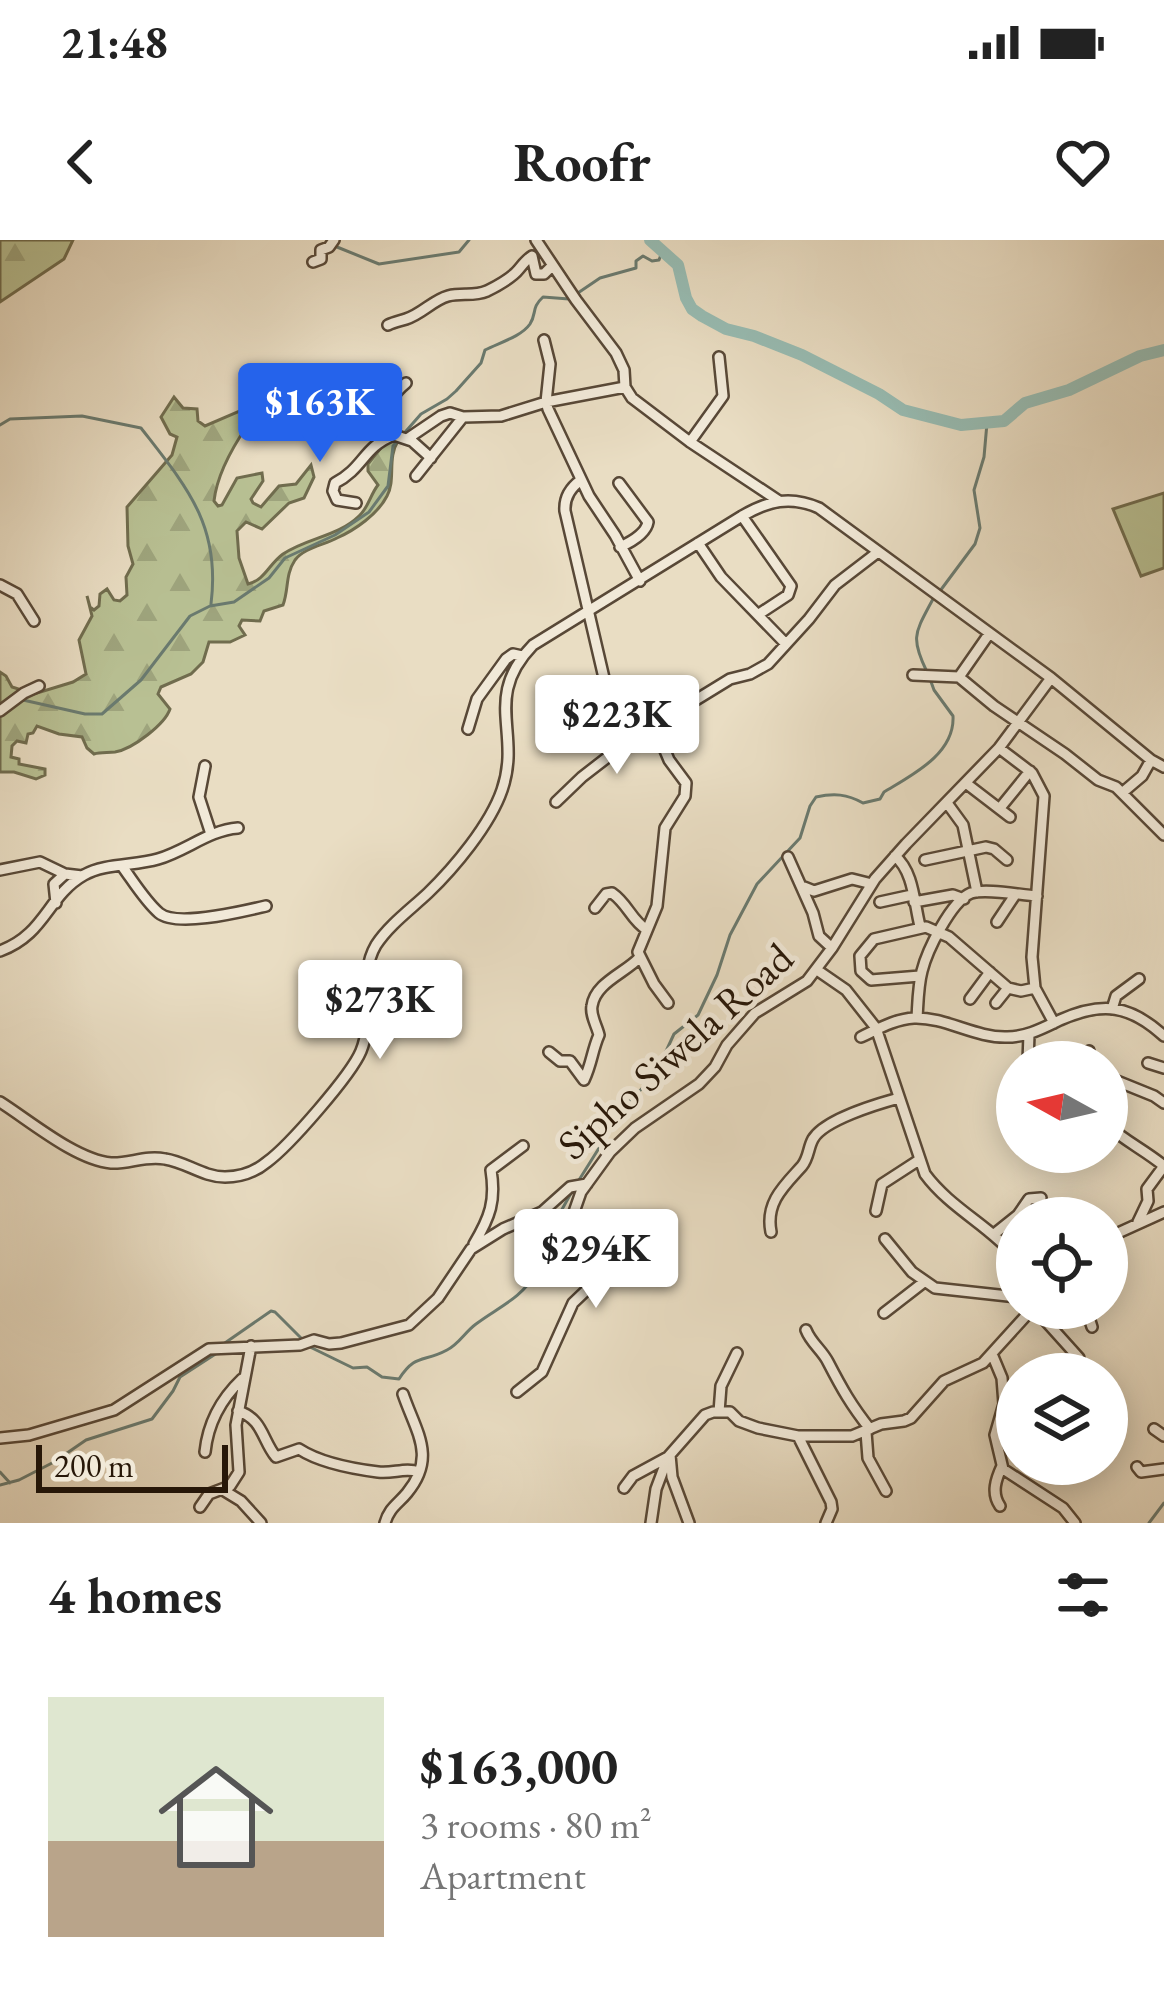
<!DOCTYPE html>
<html lang="en">
<head>
<meta charset="utf-8">
<style>
  :root { --surface:#fff; --page:#f2f2f2; --text:#222; --muted:#767676; --line:#e0e0e0; --accent:#2563eb }
  body { margin:0; font-family:"EB Garamond",serif; background:var(--page); color:var(--text); height:100vh; display:flex; flex-direction:column; font-size:45px; white-space:nowrap }
  * { box-sizing:border-box; margin:0 }
  p { font-size:39px; color:var(--muted) }
  .icon { flex:none; width:66px; height:66px; fill:none; stroke:currentColor; stroke-width:2; stroke-linecap:round; stroke-linejoin:round }
  .map { position:relative; height:1283px; overflow:hidden }
  .panel { display:flex; flex-direction:column; background:var(--surface); flex:1 }
  .panel>* { flex:none }
  .needle { width:78px; rotate:278deg }
  .buttons { position:absolute; left:996px; top:801px; display:grid; gap:24px }
  .buttons a { display:grid; place-items:center; width:132px; height:132px; border-radius:50%; background:var(--surface); box-shadow:0 6px 30px #0003; font-size:60px }
  .scale { position:absolute; left:36px; bottom:30px; width:192px; box-sizing:border-box; padding-left:12px; border:6px solid #271708; border-top:0; font-size:33px; line-height:42px; white-space:nowrap; color:#271708; -webkit-text-stroke:9px #f1e9d8; paint-order:stroke }
  .price { position:absolute; translate:-50% -102px; padding:0 27px; border-radius:12px; background:#fff; color:#222; font-size:39px; line-height:78px; filter:drop-shadow(0 3px 6px #0008) }
  .price::after { content:''; position:absolute; left:50%; top:72px; width:36px; height:27px; margin-left:-18px; background:inherit; clip-path:polygon(0 0,100% 0,50% 100%) }
  .price.active { background:var(--accent); color:#fff }
  ul { padding:0; list-style:none }
  li { display:flex; align-items:center; gap:36px; height:300px; padding:0 48px }
  li+li { border-top:3px solid var(--line) }
  li span { display:grid; place-items:center; flex:none; width:336px; height:240px; border-radius:0px; color:#555 }
  li>.icon { margin-inline-start:auto }
  span .icon { width:144px; height:144px; fill:#fffc; stroke-width:1 }
  li b { font-size:51px }
  h2 { display:flex; justify-content:space-between; align-items:center; height:144px; padding:0 48px; font-size:51px }
  .status { display:flex; justify-content:space-between; align-items:center; height:84px; padding:0 60px; background:var(--surface); direction:ltr }
  .status svg { height:33px; fill:currentColor }
  header { display:flex; justify-content:space-between; align-items:center; height:156px; padding:0 48px; background:var(--surface); font-size:54px; font-weight:700 }
  .map>svg:first-child { display:block }
  .grass { fill:#b8c093; stroke:#706c4e; stroke-width:3 }
  .forest { fill:url(#forest-firs); stroke:#706c4e; stroke-width:3 }
  .lines { fill:none; stroke-linecap:round; stroke-linejoin:round }
  .stream { stroke:#6a7a6f; stroke-width:3 }
  .river { stroke:#97bcb3; stroke-width:12 }
  .minor-casing { stroke:#584837; stroke-width:14 }
  .minor { stroke:#f1e9d8; stroke-width:9 }
  .labels { text-anchor:middle; dominant-baseline:central; stroke-width:10; stroke-linejoin:round; paint-order:stroke }
  .street-label { font-size:42px; fill:#271708; stroke:#f1e9d8 }
</style>
</head>
<body>
<div class="status"><b>21:48</b><svg viewBox="0 0 49 12"><path d="M0 12V9h3v3zM5 12V6h3v6zM10 12V3h3v9zM15 12V0h3v12zM26 1h20v11H26zM47 4h2v5h-2z"/></svg></div>
<header><svg class="icon" aria-label="back" viewBox="0 0 24 24"><path d="M15 5l-7 7 7 7"/></svg>Roofr<svg class="icon" aria-label="heart" viewBox="0 0 24 24"><path d="M12 20l-8-8c-3-5 5-10 8-4 3-6 11-1 8 4z"/></svg></header>
<div class="map">
<svg width="1164" height="1283" viewBox="0 0 1164 1283">
  <defs>
    <pattern id="forest-firs" width="22" height="20" patternUnits="userSpaceOnUse" patternTransform="scale(3)"><rect width="22" height="20" fill="#b8c093"/><path d="M5 1l3.5 6h-7zM16 11l3.5 6h-7z" fill="#9ea47d"/></pattern>
  </defs>
  <rect width="100%" height="100%" fill="#e9ddc3"/>
  <filter id="stains"><feTurbulence type="fractalNoise" baseFrequency=".00167" numOctaves="4"/><feColorMatrix values="0 0 0 0 .2 0 0 0 0 .09 0 0 0 0 .02 0 0 0 .5 -.17"/></filter>
  <radialGradient id="worn" r=".72"><stop offset=".6" stop-color="#630" stop-opacity="0"/><stop offset="1" stop-color="#630" stop-opacity=".3"/></radialGradient>
  <path class="grass" d="M1164,253V328L1141,336L1113,269Z"/>
  <path class="forest" d="M0,0H73L64,19L0,62Z
    M256,155L262,161C258,171 253,177 247,186C232,208 217,235 214,261L218,266L222,265L237,238L262,233L263,241L251,259L253,263L261,267L279,246L296,244L311,225L314,237L304,258L289,263L262,289L246,282L237,291L239,318L248,344C265,340 269,324 283,314C309,297 337,297 359,276C369,267 370,255 378,245L368,231V224L384,204L394,198L398,201C387,218 396,240 387,256C378,274 355,290 337,298C324,305 304,308 295,320C285,335 289,349 283,365L264,371L260,381L242,380L239,386L245,395L230,402H209L203,422L191,434L161,447L158,454L170,469C165,484 133,509 115,512C108,513 101,512 94,514L87,508L82,497L59,494L37,486L33,493L28,494L26,503L17,501L12,506L11,517L19,519V524L45,529V535L36,539L14,532H0V432L6,436L12,447L34,454L73,442L86,434L79,400L92,376L87,356L90,367L94,370L99,366L100,354L107,349L114,360L120,361L127,355L126,337L133,324L128,306L127,267L172,215L177,197L170,194L161,177L174,157L183,168L197,169L198,181L205,186L240,171L243,161Z"/>
  <g class="lines">
    <path class="stream" d="M337,7L379,24L459,12L469,0
      M0,185L10,179L82,176L141,188C186,246 221,285 211,364
      M940,351L975,304L980,288L974,250L984,217L987,183
      M927,432C910,397 915,393 933,359
      M23,460L85,474H102L141,440L190,376L210,366L234,362L269,338L285,318L335,295L369,272L388,246L393,206L421,174L447,159L456,151L481,123L485,110C498,103 521,97 530,84C537,73 531,68 543,57L569,59L600,38L636,28V21L643,16L652,21L659,20L662,12
      M579,940L626,865L655,835L674,794L698,775L717,735L730,695L757,644L800,598L810,566L816,557C834,553 847,554 863,563L880,559L884,552C912,535 955,514 953,476L934,450L930,439
      M222,1105L271,1071L275,1072L304,1101
      M310,1107L353,1128L367,1127L382,1137L399,1139C416,1113 423,1123 447,1110C459,1104 465,1092 476,1084C497,1068 522,1058 535,1034L531,1017L535,1007L547,996L574,948
      M0,1232L10,1243
      M0,1245L19,1240L54,1222L86,1200L152,1179L173,1151L180,1137L217,1113
      M1149,1283L1164,1263"/>
    <path class="river" d="M650,0L678,25L686,58L692,69L702,76L726,89L754,96L802,115L879,154L903,170L961,185L1004,181L1025,163L1069,150L1140,116L1164,110"/>
    <defs>
      <path id="minor" d="M536,0L576,60L616,113L624,130L625,147L632,158L690,202L779,261
        M313,22L321,19V10L329,7L334,0
        M388,85C394,82 400,81 406,79C422,74 433,60 448,56C462,52 473,57 487,51C497,46 512,38 519,29C523,24 527,19 532,16L536,34H544L552,26
        M544,100L550,124L546,162L548,169L589,256L615,295L640,341
        M406,143C389,157 380,175 394,195L412,201L431,218
        M407,199L441,176L450,173L463,177L501,176L546,162L625,147
        M690,202L723,156L719,117
        M416,236L463,177
        M581,240C570,248 564,258 565,271L604,438L620,462L653,482L669,520L686,543L685,556L665,588L657,666L638,712L654,744L668,763
        M619,243L648,282C646,294 631,302 620,307
        M356,263L337,260L333,251L335,243C364,228 363,207 394,195
        M742,276L791,346L788,355L759,374
        M698,303L721,337L786,404
        M0,345L17,354L34,381
        M913,435L959,437L989,394
        M959,437L994,466L1065,514L1098,540L1116,547L1164,595
        M0,471L24,453L39,446
        M655,485L730,439L750,434L768,424L809,379L835,345L878,312
        M468,489L477,459L506,419L513,414L522,416
        M999,508L1032,533L1044,556L1032,717L1035,748L1054,783
        M205,526L199,557L211,594
        M967,544L1010,577
        M1122,553L1142,536L1151,520
        M556,562L582,537L653,482
        M947,563L963,585L977,652
        M1000,568L1030,531
        M895,616C914,632 914,663 920,686
        M788,617L813,673L819,696L832,708
        M925,620L986,607L994,609L1007,620
        M122,626C133,641 145,661 159,673C177,688 244,671 266,666
        M0,630L40,622L65,634L82,636
        M804,647L814,651L852,639L872,644
        M880,662L912,655
        M914,662L953,655L964,659
        M56,663L54,644L65,634
        M595,668L606,654L612,653C628,664 631,680 647,690
        M997,682L1015,655
        M0,711C46,694 47,656 84,635C105,623 135,626 158,619C186,611 209,590 238,588
        M817,730L846,750L876,788L925,934C950,968 990,986 1017,1018
        M920,736L871,740L861,731L860,716L874,699L926,687L949,697L1008,748L1021,751L1035,748
        M970,759L990,732
        M996,763L1008,748
        M1112,769L1116,756L1139,739
        M917,778C918,763 918,746 922,731C927,711 951,661 971,653C986,648 1020,655 1037,656
        M861,797C878,789 895,779 914,778C946,777 975,798 1007,797C1027,797 1043,788 1060,780C1103,761 1130,765 1164,796
        M549,812L560,821H570L584,840C592,823 592,811 599,795C597,786 590,775 592,766C595,743 625,733 639,718
        M1028,822L1029,794
        M1082,822L1089,811
        M1148,823L1164,828
        M1107,837L1154,856L1164,863
        M0,862C30,881 76,920 111,923C129,924 146,915 165,919C186,922 203,937 225,937C240,937 255,932 267,922C289,906 351,835 361,811C375,777 357,737 376,705C389,685 411,669 428,653C454,628 490,585 502,550C522,492 482,458 533,405L742,276C768,261 790,255 819,268L1051,438L1151,520L1164,527
        M1107,885C1125,901 1146,911 1164,926L1147,949L1148,961L1138,982
        M1113,891L1119,872
        M876,971L882,944L919,920
        M771,992C765,962 785,945 802,926C809,917 808,908 813,899C824,880 877,864 899,858
        M993,995L1018,975L1029,959L1041,958
        M1107,998L1164,972
        M885,999L912,1032L935,1048L1017,1057
        M474,1004C490,977 496,961 491,930L523,906
        M1034,1068L1079,1118
        M1086,1068L1092,1087
        M884,1073L924,1042
        M806,1090C811,1103 822,1110 828,1122C842,1149 851,1165 870,1189
        M992,1114L1002,1138L1004,1164L995,1195L1003,1229L1063,1268L1075,1283
        M517,1152L542,1132L573,1063L596,1041V1030L580,997L574,972L581,952L610,912L635,888L699,844L715,827L727,805L755,773L807,741L832,708L875,639L906,604L999,508L1051,438
        M238,1171C263,1179 262,1200 276,1217L299,1209C319,1222 354,1229 378,1232C393,1234 405,1227 419,1232
        M719,1172L721,1146L737,1113
        M1154,1189L1164,1196
        M866,1192L868,1218L886,1251
        M798,1196L831,1262L832,1269L826,1283
        M0,1198L29,1195L114,1170L209,1109L300,1105L314,1100L329,1104L341,1103L409,1085L438,1058L471,1009L503,989L542,972L570,947L587,944
        M205,1212C208,1183 221,1159 242,1139
        M670,1215L672,1237L689,1283
        M1137,1227L1141,1232L1164,1229
        M624,1248L633,1236L668,1217L705,1175L713,1172H730L739,1181L758,1188L798,1196H852L881,1184L904,1181L911,1178L944,1141L983,1123L1033,1068
        M223,1250L241,1261L261,1283
        M1000,1266C991,1253 996,1239 1002,1226
        M200,1267L209,1254L230,1246L239,1232L236,1185L251,1106
        M385,1283C389,1268 398,1264 407,1253C437,1217 416,1192 403,1154
        M651,1283L656,1249L668,1217"/>
    </defs>
    <use href="#minor" class="minor-casing"/>
    <use href="#minor" class="minor"/>
  </g>
  <g class="labels">
    <g class="street-label">
      <text transform="translate(675 811) rotate(-42)">Sipho Siwela Road</text>
    </g>
  </g>
  <rect width="100%" height="100%" filter="url(#stains)"/>
  <rect width="100%" height="100%" fill="url(#worn)"/>
</svg>
<div class="buttons">
<a><svg class="needle" viewBox="-14 -14 28 28"><path d="M0-13l5 13h-10z" fill="#e53935"/><path d="M0 13l5-13h-10z" fill="#767676"/></svg></a>
<a><svg class="icon" aria-label="locate" viewBox="0 0 24 24"><circle cx="12" cy="12" r="6"/><path d="M12 2v4M12 18v4M2 12h4M18 12h4"/></svg></a>
<a><svg class="icon" aria-label="layers" viewBox="0 0 24 24"><path d="M12 4l9 5-9 5-9-5zM3 14l9 5 9-5"/></svg></a>
</div>
<div class="scale">200 m</div>
<b class="price active" style="left:320px;top:225px">$163K</b>
<b class="price" style="left:617px;top:537px">$223K</b>
<b class="price" style="left:380px;top:822px">$273K</b>
<b class="price" style="left:596px;top:1071px">$294K</b>
</div>
<section class="panel">
<h2>4 homes<svg class="icon" aria-label="filters" viewBox="0 0 24 24"><path d="M4 7h16M4 17h16"/><circle cx="9" cy="7" r="2"/><circle cx="15" cy="17" r="2"/></svg></h2>
<ul>
<li><span style="background:linear-gradient(#dfe7d0 60%,#b9a48a 0)"><svg class="icon" aria-label="home" viewBox="0 0 24 24"><path d="M3 11l9-7 9 7M6 9v11h12V9"/></svg></span><div><b>$163,000</b><p>3 rooms · 80 m²</p><p>Apartment</p></div></li>
</ul>
</section>
</body>
</html>
